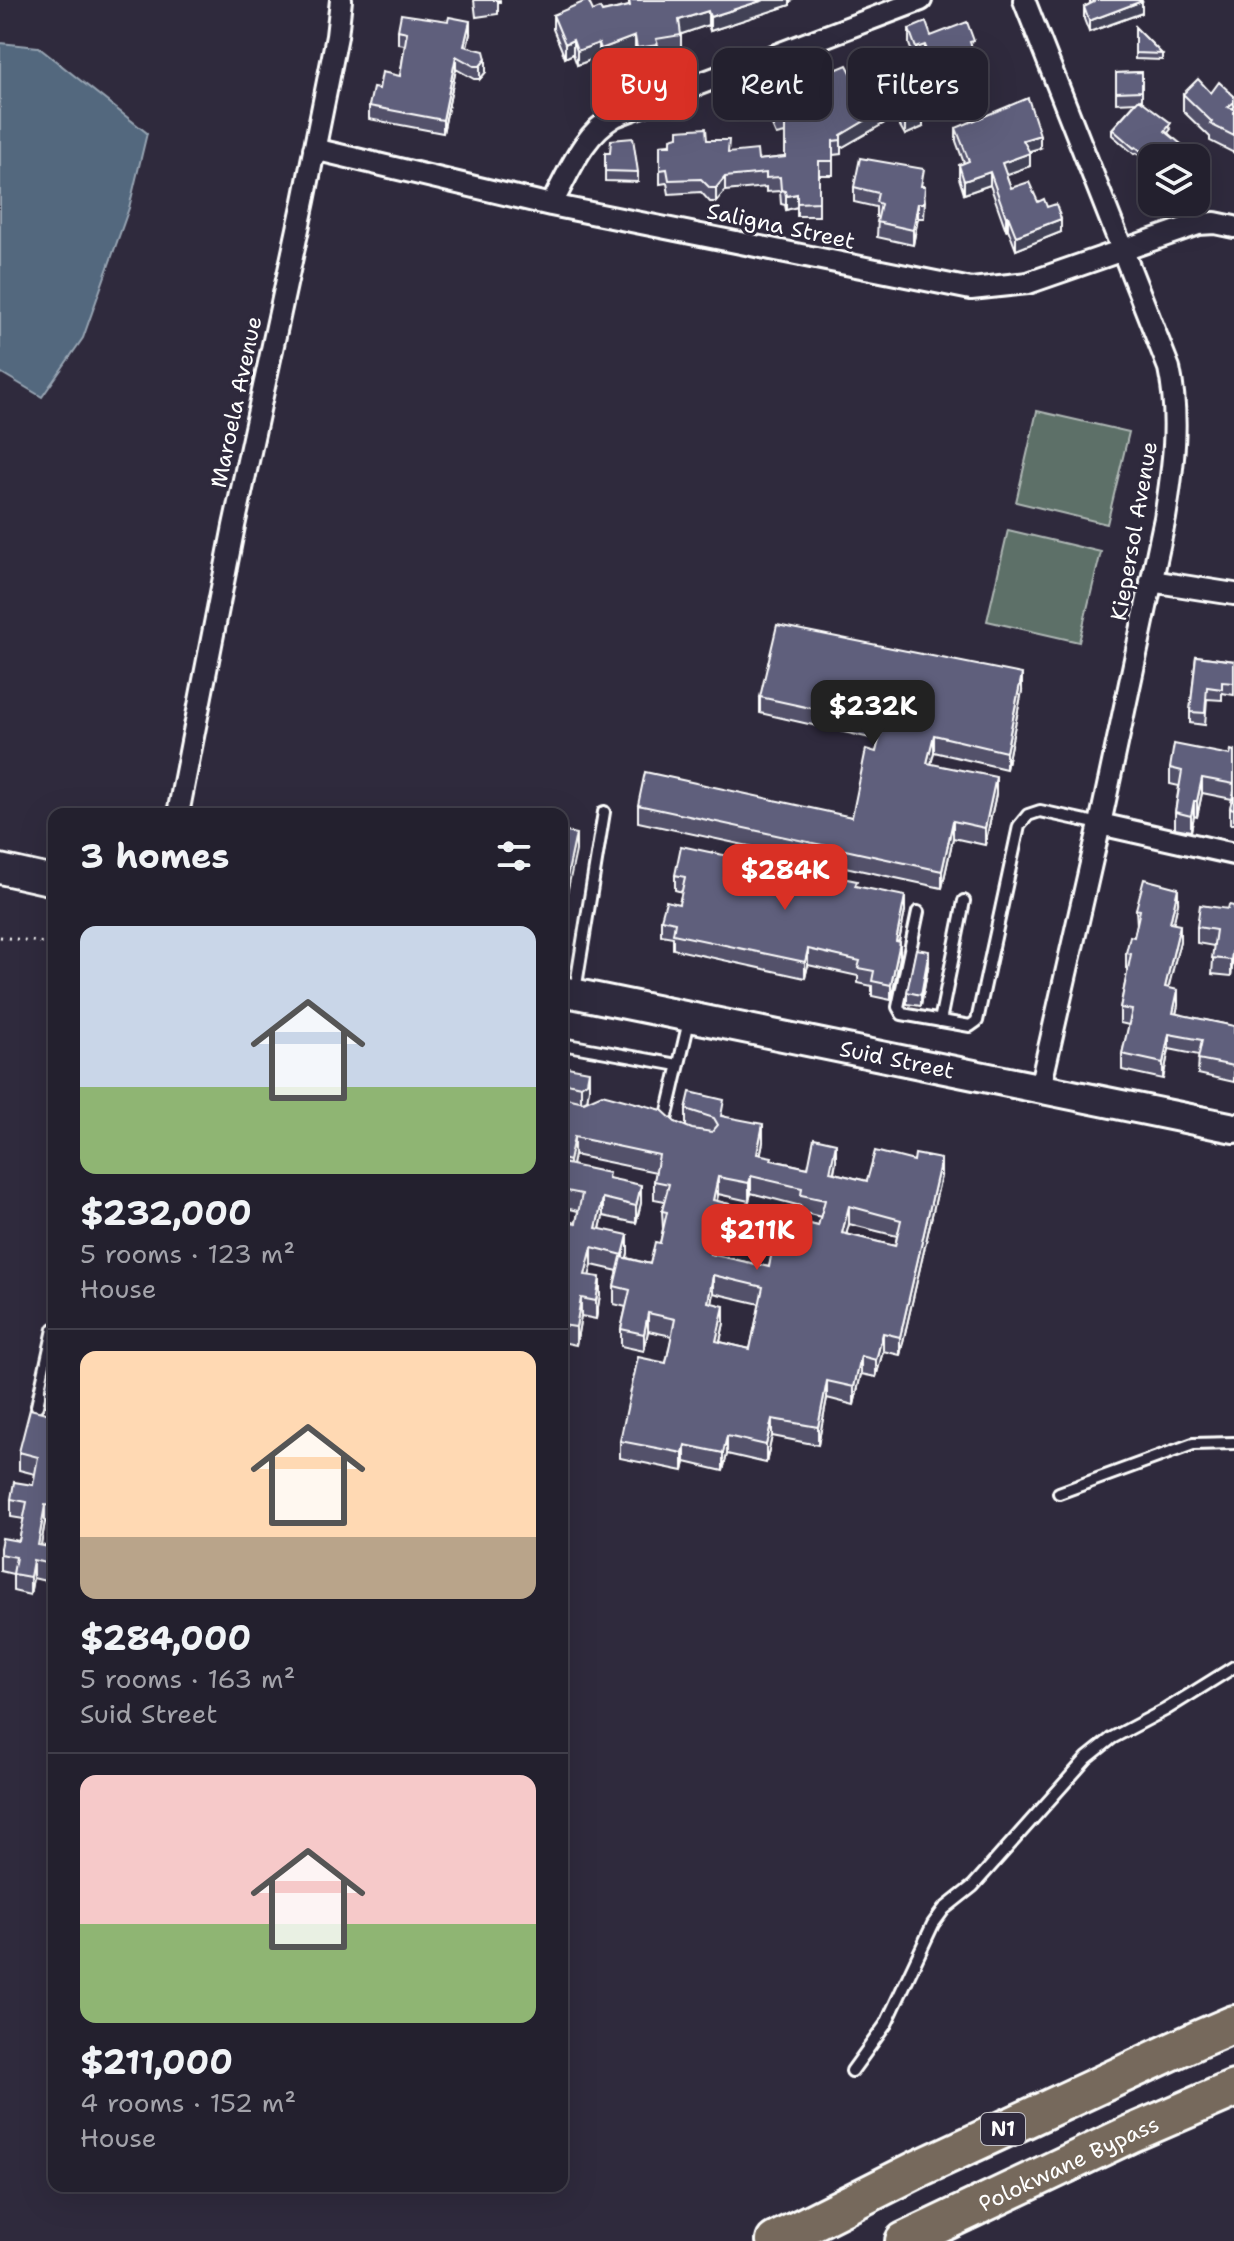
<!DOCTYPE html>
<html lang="en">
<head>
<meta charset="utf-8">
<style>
  :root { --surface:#23202e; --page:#2b2836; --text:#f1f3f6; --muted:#a3a3aa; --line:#403e4a; --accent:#d93025 }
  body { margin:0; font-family:"Shantell Sans",sans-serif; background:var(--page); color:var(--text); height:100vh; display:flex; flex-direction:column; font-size:30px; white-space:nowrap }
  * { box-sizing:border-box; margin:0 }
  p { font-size:26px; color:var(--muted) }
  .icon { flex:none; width:44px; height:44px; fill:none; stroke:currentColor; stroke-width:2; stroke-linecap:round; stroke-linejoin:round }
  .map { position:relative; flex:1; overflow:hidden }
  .details { position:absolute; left:48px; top:808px; width:520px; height:1384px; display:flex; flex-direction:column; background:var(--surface); border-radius:16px; box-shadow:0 8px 32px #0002,0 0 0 2px var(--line) }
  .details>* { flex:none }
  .top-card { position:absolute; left:592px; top:48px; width:522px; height:72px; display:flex; gap:16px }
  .tools { position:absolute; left:1138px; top:144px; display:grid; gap:16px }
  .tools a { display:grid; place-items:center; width:72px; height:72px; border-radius:16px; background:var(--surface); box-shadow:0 8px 32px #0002,0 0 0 2px var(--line); font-size:40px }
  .price { position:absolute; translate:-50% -68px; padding:0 18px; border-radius:16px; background:var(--accent); color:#fff; font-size:26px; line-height:52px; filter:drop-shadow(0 2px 4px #0008) }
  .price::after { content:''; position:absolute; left:50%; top:48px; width:24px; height:18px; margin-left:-12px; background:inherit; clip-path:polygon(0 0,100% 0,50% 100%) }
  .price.on { background:#222; color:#fff }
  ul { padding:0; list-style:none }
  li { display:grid; align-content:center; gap:16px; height:424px; padding:0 32px }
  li+li { border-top:2px solid var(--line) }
  li span { display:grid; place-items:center; height:248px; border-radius:16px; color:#555 }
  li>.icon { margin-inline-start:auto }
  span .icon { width:144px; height:144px; fill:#fffc; stroke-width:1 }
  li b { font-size:34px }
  h2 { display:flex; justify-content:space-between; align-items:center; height:96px; padding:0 32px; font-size:34px }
  .pill { padding:0 28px; border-radius:16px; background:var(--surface); box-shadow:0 8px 32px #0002,0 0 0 2px var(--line); font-size:28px; line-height:72px }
  .pill.on { background:var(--accent); color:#fff }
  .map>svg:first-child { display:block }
  .green { fill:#5d6f68; stroke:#aeb7b4; stroke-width:2 }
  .water { fill:#52687e; stroke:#97a4b2; stroke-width:2 }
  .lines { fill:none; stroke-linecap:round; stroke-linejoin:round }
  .lane-casing { stroke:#fff; stroke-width:16 }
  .street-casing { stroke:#fff; stroke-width:26 }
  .secondary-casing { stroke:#fff; stroke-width:34 }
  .highway-casing { stroke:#fff; stroke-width:42 }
  .path { stroke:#fff; stroke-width:3; stroke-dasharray:2 6; stroke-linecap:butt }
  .lane { stroke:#2f2a3d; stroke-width:10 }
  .street { stroke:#2f2a3d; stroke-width:20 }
  .secondary { stroke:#2f2a3d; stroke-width:28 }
  .highway { stroke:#76695c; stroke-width:36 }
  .wall { fill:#52516b; stroke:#fff; stroke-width:2; fill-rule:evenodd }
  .shaded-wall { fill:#424257; stroke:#fff; stroke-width:2 }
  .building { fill:#5f5e7c; stroke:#fff; stroke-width:2; fill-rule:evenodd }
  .labels { text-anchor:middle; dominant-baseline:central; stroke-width:6; stroke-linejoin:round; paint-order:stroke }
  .shield { fill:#2f2a3d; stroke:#c1bfc5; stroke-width:2 }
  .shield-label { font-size:20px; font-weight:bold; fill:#fff }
  .street-label { font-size:22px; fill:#fff; stroke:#2f2a3d }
</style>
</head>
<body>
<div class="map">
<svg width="1234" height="2241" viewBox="0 0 1234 2241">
  <rect width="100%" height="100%" fill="#2f2a3d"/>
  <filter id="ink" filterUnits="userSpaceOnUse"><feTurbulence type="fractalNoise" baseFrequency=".0125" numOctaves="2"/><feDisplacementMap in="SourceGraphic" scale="16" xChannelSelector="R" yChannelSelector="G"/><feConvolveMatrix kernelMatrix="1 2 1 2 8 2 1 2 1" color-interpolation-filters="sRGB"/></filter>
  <g filter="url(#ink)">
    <path class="green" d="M1037,411L1129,432L1107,524L1016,502Z
      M1008,530L1101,552L1079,642L987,621Z"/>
    <path class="water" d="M0,43L38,47L147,133L129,208L83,338L42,397L0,372Z"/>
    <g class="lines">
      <defs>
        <path id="lane" d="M918,912L898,1007L902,1014L970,1026L977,1021L1019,826L1028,815L1040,811L1100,824
          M575,991L604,812
          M940,1021L964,901
          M562,1044L678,1065
          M666,1120L689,1021
          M37,1406L54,1329
          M1059,1493L1193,1444L1234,1443
          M852,2071L886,2024L933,1924L944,1909L973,1886L1087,1758L1112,1738L1165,1710L1234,1667"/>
        <path id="street" d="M1024,0L1169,368C1180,419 1173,468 1165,518L1100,824L1040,1088
          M314,149L551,205L971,289L1028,283L1198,224L1215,223L1234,227
          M551,205C569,173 582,135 615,116L921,0
          M1151,581L1234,594
          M178,814L234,526L304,201L337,36L341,0
          M1100,824L1234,854"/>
        <g id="secondary">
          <path d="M0,869L54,881"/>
          <path id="s1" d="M562,991L1234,1128"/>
        </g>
        <g id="highway">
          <path d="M775,2241L920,2168L1199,2039L1234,2024"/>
          <path id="s2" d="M904,2241L1130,2134L1234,2089"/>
        </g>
      </defs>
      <use href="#lane" class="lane-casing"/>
      <use href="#street" class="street-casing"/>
      <use href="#secondary" class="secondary-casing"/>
      <use href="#highway" class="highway-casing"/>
      <path class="path" d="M0,937L54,944"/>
      <use href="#lane" class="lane"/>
      <use href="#street" class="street"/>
      <use href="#secondary" class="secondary"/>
      <use href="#highway" class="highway"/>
    </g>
    <path class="wall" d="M474,0H500V2H498V14L476,17Z
      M629,0H793L790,1V5L710,31L708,25L681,34V49L658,53V59L637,63L635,51L601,63L599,57L577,65L573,54L565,58L553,29V15L593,11L602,12L629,6Z
      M1090,0H1141L1142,13L1089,32L1084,19V7L1090,4Z
      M1135,27L1162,54V60L1135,59Z
      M909,29L931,36L974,52L978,80L966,85L959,69L932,79L925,60L916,63L909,44Z
      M398,30L470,34L467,46L486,72L480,79H474L456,69L443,133L369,119V106L379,89L400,76L405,45L398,44Z
      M1142,72V101L1171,129L1168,133L1186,154L1152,158V166L1136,153L1134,154L1112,135V129L1136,102L1116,103V73Z
      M809,81L856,82L871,85L892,83L923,127L905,135L895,117L841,148V154L833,155V175H819V216H797V207L786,210L785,205L781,204L780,191L766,192V187L725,191L716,202H710L701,192L669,194L667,183L660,184V145L707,140L729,153L758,160L785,157V133L776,135L763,104V91L797,82Z
      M1211,93L1234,96V153L1210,141V137L1183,111V94Z
      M956,128L1040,148L1029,152L1030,166L1006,174L1011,188L1047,207L1061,232L1016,250L1008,229L1006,230L990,185L964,194L959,178V165L964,163L956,141Z
      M605,153L638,172V182L605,181Z
      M923,186L925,201L924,218H918L913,245L877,237L878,218L876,217V207L854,202V187Z
      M1196,656L1234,661V695L1222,693V700L1207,699L1205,725L1190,723V712Z
      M1022,691L1006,769L934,752L931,764L996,794L985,845L953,838L942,888L638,822V805L852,817L876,752L879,740L760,713V697Z
      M1234,751V824H1230V808L1232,799L1202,793L1197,817L1194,816L1191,831L1175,828V812L1179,786L1170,784V768L1230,755Z
      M675,875L857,887L905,911L899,942L900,957L891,1000L872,996V986L858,983V976L808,965L805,978L673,949V937L661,935V919L679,904L682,892L675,890Z
      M1178,903L1173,924L1180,941L1168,987L1178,1005L1176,1014L1234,1026V1082L1198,1074L1199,1055L1169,1049L1163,1079L1122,1070V1054L1129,1025L1120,1023V1008L1128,969L1126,968V953L1134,937L1137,925L1136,909Z
      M1234,906V953L1231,976L1212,974L1214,946L1197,943V927Z
      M929,962L921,1006L907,1004V992Z
      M562,1066L589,1089L587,1100L583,1102L675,1122L686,1127V1109L724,1116L763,1142L760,1155L772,1160L808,1168L836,1161L834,1173L867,1181L941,1176L900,1355L883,1351L876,1377L861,1374L854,1405L827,1398L818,1445L772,1436L766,1463L727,1454L723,1471L685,1462L683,1471L620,1458V1441L666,1363L672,1336L648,1331L644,1351L621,1346V1329L626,1307L614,1304V1286L618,1271L592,1265L589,1275L600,1295L596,1319L581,1316L576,1345L562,1342V1220L576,1223L578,1211L562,1207ZM574,1155L656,1172L654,1181V1199L665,1201L662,1211L663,1229L660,1243L650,1264L627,1258L628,1253L600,1229L603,1216L636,1223L641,1203L609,1178L572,1165ZM751,1193L801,1206V1212L821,1217L818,1226L717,1201L718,1194L749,1201ZM849,1224L897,1236L895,1246L846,1234ZM717,1241L772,1253L769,1267L714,1255ZM713,1293L760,1304L750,1349L720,1342L724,1323L711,1303Z
      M54,1356V1408L45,1406V1389Z
      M54,1415V1524L45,1522L41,1545L54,1548V1583L33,1578L30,1595L13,1591V1574L0,1571V1548L19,1541L24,1519L11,1517V1499L33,1485L35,1474L19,1470V1452Z"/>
    <path class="shaded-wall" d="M764,0H793L790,1V5L710,31V17Z
      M1142,1V13L1089,32V21Z
      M708,11V25L679,35V20Z
      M470,21V34L464,59V46Z
      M635,36V51L601,63V49Z
      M573,40V54L565,58V44Z
      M599,43V57L577,65V51Z
      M925,45V60L916,63V48Z
      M959,54V69L932,79V63Z
      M456,56V69L443,133V120Z
      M486,59V72L480,79V66Z
      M978,64V80L966,85V70Z
      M895,103V117L841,148V135Z
      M923,114V127L905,135V122Z
      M1040,135V148L1023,153V140Z
      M1186,148V154L1183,158H1178Z
      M1030,153V166L1002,176V163Z
      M990,172V185L964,194V181Z
      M725,177V191L716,202V188Z
      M797,194V207L786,210V196Z
      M918,203V218L913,245V230Z
      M1008,216V229L1006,230V217Z
      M1061,219V232L1016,250V236Z
      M1022,674V691L1006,769V752Z
      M934,735V752L927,780V763Z
      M996,777V794L985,845V828Z
      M1202,778V793L1197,817V801Z
      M1194,801V816L1191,831V816Z
      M953,821V838L942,888V871Z
      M576,834V851L562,917V900Z
      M1178,888V903L1170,939V923Z
      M905,896V911L896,956V941Z
      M1180,925V941L1165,1002V987Z
      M1234,938V953L1231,976V960Z
      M900,942V957L891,1000V985Z
      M808,949V965L805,978V962Z
      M929,951V962L921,1006V995Z
      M1178,990V1005L1173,1028V1013Z
      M1169,1034V1049L1163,1079V1063Z
      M589,1071V1089L587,1100L581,1103V1086Z
      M763,1124V1142L757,1172V1154Z
      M574,1137V1155L569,1178V1161Z
      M836,1143V1161L830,1189V1172Z
      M941,1159V1176L900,1355V1337Z
      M751,1176V1193L749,1201V1183Z
      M718,1177V1194L713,1218V1200Z
      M641,1185V1203L636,1223V1206Z
      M603,1198V1216L596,1246V1228Z
      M849,1206V1224L842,1251V1233Z
      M717,1223V1241L710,1271V1254Z
      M628,1235V1253L623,1272V1255Z
      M592,1247V1265L585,1292V1275Z
      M713,1275V1293L708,1320V1302Z
      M600,1277V1295L596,1319V1301Z
      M581,1298V1316L576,1345V1327Z
      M724,1306V1323L716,1359V1341Z
      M648,1313V1331L644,1351V1334Z
      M883,1333V1351L876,1377V1360Z
      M861,1356V1374L854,1405V1387Z
      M827,1381V1398L818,1445V1427Z
      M772,1419V1436L766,1463V1445Z
      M727,1436V1454L723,1471V1453Z
      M685,1445V1462L683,1471V1453Z
      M45,1505V1522L38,1562V1545Z
      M33,1560V1578L30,1595V1577Z"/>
    <path class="building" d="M588,0L593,11L600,8L602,12L630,6L629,0H764L710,17L708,11L679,20L681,35L656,39L658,45L637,48L635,36L601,49L599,43L577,51L573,40L565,44L553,15Z
      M1093,0H1141L1142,1L1089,21L1084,7L1094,2Z
      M401,14L448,21L449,17L470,21L464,46L484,51L486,59L480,66H474L456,56L443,120L369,106L373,88L379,89L382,72L400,76L407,32L398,30Z
      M926,22L931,36L967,22L974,41L970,42L978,64L966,70L959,54L932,63L925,45L916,48L909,29Z
      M1135,27L1162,54L1135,53Z
      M847,65L856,82L865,77L871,85L889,76L892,83L908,78L923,108V114L905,122L895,103L841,135V140L833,141V161H819V202L797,203V194L786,196L785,191L781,190L780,177L766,178V173L725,177L716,188H710L701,179L669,180L667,169L660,170V145H671V138L678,136V130L706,128L707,140H729L728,153L757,150L758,160L785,157V146H787L785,141V120L776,121L763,91L795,77L797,82L807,78L809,81Z
      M1142,72V91L1116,92V73Z
      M1198,79L1211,93L1219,82L1234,96V102L1228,107L1234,109V136L1210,124L1212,122L1183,94Z
      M1028,98L1040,135L1023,140L1030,153L1002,163L1011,188L1029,182L1038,202L1044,199L1047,207L1056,204L1061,219L1016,236L1008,216L1006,217L990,172L964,181L959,165L969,161L956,128Z
      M1139,99L1171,123L1165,131L1186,148L1178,158H1152V160L1136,147L1134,148L1112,129Z
      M633,138L638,172L605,171V153H610L611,140Z
      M860,158L924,169L921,186H925L924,203H918L913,230L877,222L881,204L876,202L878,193L854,187Z
      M777,625L1022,674L1006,752L934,735L927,763L996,777L985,828L953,821L942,871L638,805L645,772L852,817L866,749L876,752L883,724L760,697Z
      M1196,656L1234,661V683L1222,682V689L1207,687L1205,713L1190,712Z
      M1174,744L1230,755L1231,750L1234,751V784L1202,778L1197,801H1194L1191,816L1175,812L1182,771L1170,768Z
      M1234,791V809L1230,808Z
      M562,831L576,834L562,900Z
      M681,846L841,880L842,878L857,881L855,886L905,896L896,941L900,942L891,985L872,981L874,971L858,968L860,961L808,949L805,962L673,934L675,922L661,919L666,901L679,904L685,877L675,875Z
      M1144,879L1178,888L1170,923L1180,925L1165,987L1178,990L1173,1013L1234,1026V1066L1198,1059L1202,1040L1169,1034L1163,1063L1122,1054L1132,1010L1120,1008L1131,954L1126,953L1130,936L1134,937L1140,910L1136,909Z
      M1200,905L1228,909L1229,905L1234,906V938L1231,960L1212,958L1216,930L1197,927Z
      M916,949L929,951L921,995L907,992Z
      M562,1066L589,1071L587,1082L581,1086L562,1082Z
      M690,1092L724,1100L721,1116L763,1124L757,1154L772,1157L771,1160L808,1168L814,1138L836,1143L830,1172L867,1181L875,1151L914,1161L915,1154L941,1159L900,1337L883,1333L876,1360L861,1356L854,1387L827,1381L818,1427L772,1419L766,1445L727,1436L723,1453L685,1445L683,1453L620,1441L638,1357L666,1363L675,1319L648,1313L644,1334L621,1329L630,1290L614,1286L621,1257L650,1264L655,1242L660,1243L667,1212L662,1211L669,1184L654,1181L659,1155L574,1137L569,1161L562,1159V1097L584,1102L602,1094L662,1110L675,1122L692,1129L712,1132L718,1125L714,1118L686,1109ZM751,1176L802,1188L801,1195L825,1200L818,1226L713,1200L718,1177L749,1183ZM849,1206L901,1220L895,1246L842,1233ZM717,1223L775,1236L769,1267L710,1254ZM713,1275L763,1287L750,1349L716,1341L724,1306L708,1302Z
      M562,1163L609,1173L608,1178L641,1185L636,1206L603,1198L596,1228L628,1235L623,1255L592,1247L585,1275L600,1277L596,1301L581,1298L576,1327L562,1325V1220L576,1223L582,1194L562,1190Z
      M52,1355L54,1356V1390L45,1389Z
      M30,1409L54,1415V1506L45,1505L38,1545L54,1548V1565L33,1560L30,1577L13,1574L16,1557L0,1554V1548L2,1538L19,1541L27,1502L11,1499L14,1482L33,1485L38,1457L19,1452Z"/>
  </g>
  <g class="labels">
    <rect class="shield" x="981" y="2113" width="44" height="32" rx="6"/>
    <g class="shield-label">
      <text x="1003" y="2129">N1</text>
    </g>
    <g class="street-label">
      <text transform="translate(781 226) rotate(12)">Saligna Street</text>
      <text transform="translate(236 402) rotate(-78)">Maroela Avenue</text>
      <text transform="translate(1134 531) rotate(-80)">Kiepersol Avenue</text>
      <text stroke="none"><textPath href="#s1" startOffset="342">Suid Street</textPath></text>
      <text stroke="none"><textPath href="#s2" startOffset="182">Polokwane Bypass</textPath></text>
    </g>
  </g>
</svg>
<div class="tools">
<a><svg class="icon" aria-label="layers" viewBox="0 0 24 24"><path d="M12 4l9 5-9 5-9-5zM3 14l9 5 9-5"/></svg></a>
</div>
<b class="price on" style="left:873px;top:748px">$232K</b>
<b class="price" style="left:785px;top:912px">$284K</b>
<b class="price" style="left:757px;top:1272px">$211K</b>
<div class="top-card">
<a class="pill on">Buy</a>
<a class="pill">Rent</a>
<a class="pill">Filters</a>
</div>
<section class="details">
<h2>3 homes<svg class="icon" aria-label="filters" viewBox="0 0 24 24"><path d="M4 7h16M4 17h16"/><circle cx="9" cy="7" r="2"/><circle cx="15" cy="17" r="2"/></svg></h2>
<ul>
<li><span style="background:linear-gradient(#c9d6e8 65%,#8fb573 0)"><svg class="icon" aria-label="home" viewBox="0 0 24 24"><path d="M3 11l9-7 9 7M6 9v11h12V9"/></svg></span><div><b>$232,000</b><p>5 rooms · 123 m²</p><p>House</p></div></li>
<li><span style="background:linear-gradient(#ffd9b3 75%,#b9a48a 0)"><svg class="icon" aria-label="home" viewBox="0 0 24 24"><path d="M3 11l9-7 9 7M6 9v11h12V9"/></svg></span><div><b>$284,000</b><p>5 rooms · 163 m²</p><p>Suid Street</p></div></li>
<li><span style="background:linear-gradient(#f6c9c9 60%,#8fb573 0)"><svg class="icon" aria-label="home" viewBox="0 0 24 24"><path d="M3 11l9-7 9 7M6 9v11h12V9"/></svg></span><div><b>$211,000</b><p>4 rooms · 152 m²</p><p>House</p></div></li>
</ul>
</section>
</div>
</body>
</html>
